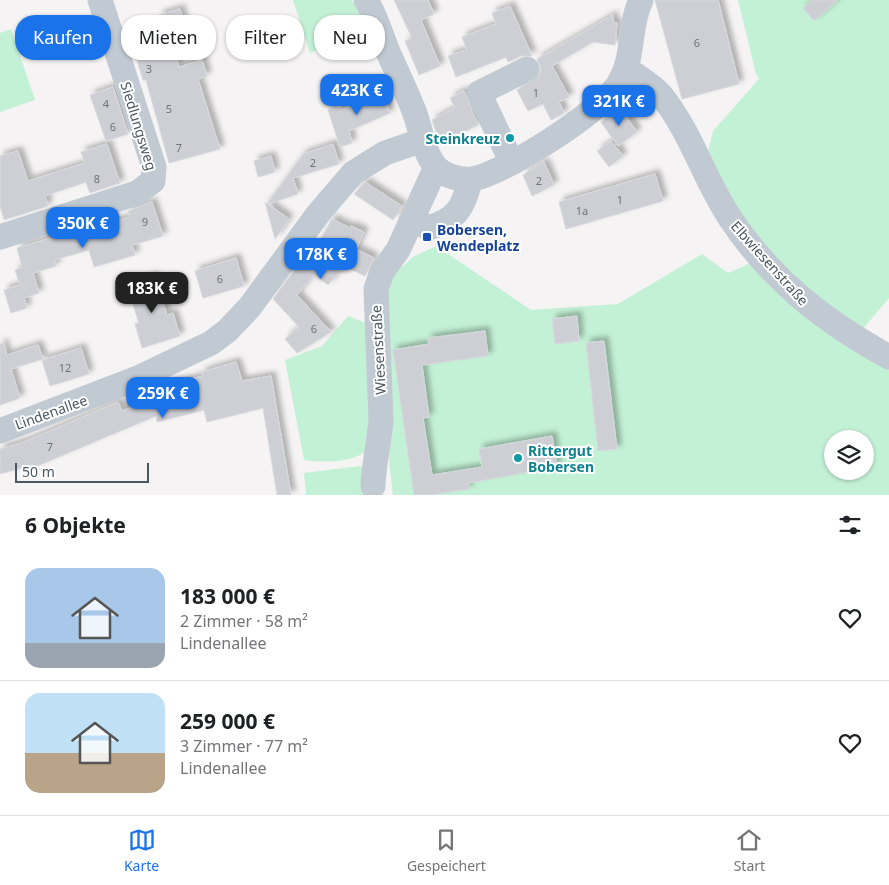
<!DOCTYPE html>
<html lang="de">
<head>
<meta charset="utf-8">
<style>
  :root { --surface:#fff; --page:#f2f2f2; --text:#202124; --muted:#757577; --line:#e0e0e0; --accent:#1a73e8 }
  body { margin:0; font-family:"Noto Sans",sans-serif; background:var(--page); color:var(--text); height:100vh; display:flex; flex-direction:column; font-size:19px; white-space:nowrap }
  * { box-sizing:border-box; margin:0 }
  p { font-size:16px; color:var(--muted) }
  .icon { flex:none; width:28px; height:28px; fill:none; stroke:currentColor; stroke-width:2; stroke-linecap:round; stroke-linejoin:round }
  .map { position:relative; height:495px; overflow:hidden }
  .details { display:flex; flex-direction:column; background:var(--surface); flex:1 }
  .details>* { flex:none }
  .hud { position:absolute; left:15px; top:15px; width:500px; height:45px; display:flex; gap:10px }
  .tools { position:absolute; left:824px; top:430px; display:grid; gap:10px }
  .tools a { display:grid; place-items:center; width:50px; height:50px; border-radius:50%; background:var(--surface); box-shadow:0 1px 4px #0004; font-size:25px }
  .scale { position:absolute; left:15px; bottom:12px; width:134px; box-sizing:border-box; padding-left:5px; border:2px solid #4a5661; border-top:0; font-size:14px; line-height:18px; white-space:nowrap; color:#4a5661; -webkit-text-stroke:4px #fff; paint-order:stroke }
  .price { position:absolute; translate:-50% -42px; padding:0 11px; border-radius:10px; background:var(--accent); color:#fff; font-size:16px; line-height:32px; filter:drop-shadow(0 1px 2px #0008) }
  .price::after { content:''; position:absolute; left:50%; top:30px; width:15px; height:11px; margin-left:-8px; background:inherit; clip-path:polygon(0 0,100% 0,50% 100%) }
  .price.selected { background:#222; color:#fff }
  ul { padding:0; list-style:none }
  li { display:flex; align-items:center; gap:15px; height:125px; padding:0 25px }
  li+li { border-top:1px solid var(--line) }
  li span { display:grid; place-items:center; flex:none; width:140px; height:100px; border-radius:15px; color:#555 }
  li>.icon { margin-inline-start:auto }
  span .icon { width:60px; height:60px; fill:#fffc; stroke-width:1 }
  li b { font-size:21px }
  h2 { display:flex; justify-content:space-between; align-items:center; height:60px; padding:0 25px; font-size:21px }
  .pill { padding:0 18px; border-radius:20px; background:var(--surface); box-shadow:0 1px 4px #0004; font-size:18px; line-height:45px }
  .pill.selected { background:var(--accent); color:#fff }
  .menu { display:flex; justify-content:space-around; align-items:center; height:70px; border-top:1px solid var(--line); background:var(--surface); font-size:14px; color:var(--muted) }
  .menu a { display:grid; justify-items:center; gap:2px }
  .menu .selected { color:var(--accent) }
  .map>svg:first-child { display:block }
  .green { fill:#c3f1d5; fill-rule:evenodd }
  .building { fill:#cdcfd5; stroke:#d7d9de; filter:url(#shadow) }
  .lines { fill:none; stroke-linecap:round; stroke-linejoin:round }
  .minor { stroke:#c1cad2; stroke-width:25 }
  .culture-dot { fill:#0f9aa8; stroke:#fff; stroke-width:2 }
  .transit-dot { fill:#1a4fb4; stroke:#fff; stroke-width:2 }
  .labels { text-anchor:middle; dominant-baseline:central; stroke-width:4; stroke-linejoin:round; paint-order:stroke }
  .number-label { font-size:11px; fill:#6b747e }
  .street-label { font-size:14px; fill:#4a5661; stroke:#fff }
  .culture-label { font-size:14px; font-weight:bold; fill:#0d838f; stroke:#fff; text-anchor:end }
  .transit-label { font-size:14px; font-weight:bold; fill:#164399; stroke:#fff; text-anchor:start }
</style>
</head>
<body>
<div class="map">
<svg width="889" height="495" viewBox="0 0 889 495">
  <defs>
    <filter id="shadow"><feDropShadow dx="4.5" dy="-4.5" stdDeviation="2.5" flood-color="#0004"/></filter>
  </defs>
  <rect width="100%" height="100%" fill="#f5f3f3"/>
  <path class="green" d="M293,0H352L367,29L310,53Z
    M738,0H889V298L862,330L777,267L706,160L713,131L759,79L756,74Z
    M11,29L35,100L0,112V33Z
    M436,246L531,310L618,304L702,254L728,273L758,260L889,362V495H393L389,462V329L384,298L393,275L413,257ZM832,439H865V471H832Z
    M348,316L371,325L369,449C353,463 324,463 304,460L285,360L322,346Z
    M360,466L367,471L368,495H306L304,473Z"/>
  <path class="building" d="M394,0H428L434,14L421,20L440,66L419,75L405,41L412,38Z
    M655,0H718L739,84L682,99Z
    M812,0H838L814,21L803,8Z
    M510,6L532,56H521L508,62L506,57L456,77L448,56L467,50L462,37L496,24L492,13Z
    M180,9L184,23L163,29L159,15Z
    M613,15V22L617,23L615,45L593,42L552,66L569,97L559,102L564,113L551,120L543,104L528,111L517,90L539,76L541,69L537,59Z
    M167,28L179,67L202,60L207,76L198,79L220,149L169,163L146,80H143L131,40Z
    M113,87L128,134L106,141L90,95Z
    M464,91L478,125L440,143L432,120L455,108L450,98Z
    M381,92L390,113L349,131L352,143L340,147L328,110L341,106L342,109Z
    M620,108L637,132L618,146L601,122Z
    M611,141L623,156L609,167L597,151Z
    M107,144L120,183L90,193L86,182L45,196L48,206L4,220L0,206V156L18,151L28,181L85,163L81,152Z
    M333,144L339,164L293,178L298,194L268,204L289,219L275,239L265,202L267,204L303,154Z
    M271,156L275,172L258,177L254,161Z
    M544,162L554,185L532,196L523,175Z
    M655,174L663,201L566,229L559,202Z
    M365,182L402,206L393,220L354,194Z
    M152,202L163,236L132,245L135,255L94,267L89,250L54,260L56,266L33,273L39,293L24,298L27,308L11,313L4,290L20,285L15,270L22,267L17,248L97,224L98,227L130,217L128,211Z
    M332,219L350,228L351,226L364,232L356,249L374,258L365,276L344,266L328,285L314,274L297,295L331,332L297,353L285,339L299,327L273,299L306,255L310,259Z
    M236,258L244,286L203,298L195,271Z
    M154,276L167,315L173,313L180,336L142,348L135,324L139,323L128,290L133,288L131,284Z
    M577,316L579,341L555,344L552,319Z
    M485,331L488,356L422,365L429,417L423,418L432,475L482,467L479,449L552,436L557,467L468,483L469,489L432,495H414L393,350L429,344L428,338Z
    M604,341L617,449L598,451L586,343Z
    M3,343L7,355L38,345L43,359L11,369L20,398L0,405V344Z
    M81,348L89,374L50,386L42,360Z
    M236,362L242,381L271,376L291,495H277L263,408L207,422L204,410L157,422L156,416L23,472L22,468L0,474V449L24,442L118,402L122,411L163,396L160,387L203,376L202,372Z"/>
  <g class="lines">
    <path class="minor" d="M366,0C376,16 381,35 388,52C397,72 406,91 414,111C421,129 423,152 436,167C444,176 460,180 471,179C503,175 603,110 619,83C635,57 628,27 641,0
      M627,69C638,77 652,85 661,95C691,132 704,179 730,218C771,280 825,322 889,357
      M512,163L479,93L527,69
      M413,220L429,228C459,218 462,208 471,179
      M0,237L137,193L153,181L154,167L100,0
      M0,431L138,378L211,343L227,331L249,308L318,214L353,173L385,153L423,140
      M373,486C374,463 379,443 381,420L376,289L382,272L398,250L436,167"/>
  </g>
  <g class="culture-dot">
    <circle cx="510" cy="138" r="5"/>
    <circle cx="518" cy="458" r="5"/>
  </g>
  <rect class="transit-dot" x="422" y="232" width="10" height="10" rx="2.5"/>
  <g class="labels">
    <g class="number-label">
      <text x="697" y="42">6</text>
      <text x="149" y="68">3</text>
      <text x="536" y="92">1</text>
      <text x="106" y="103">4</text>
      <text x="169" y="108">5</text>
      <text x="113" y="126">6</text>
      <text x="179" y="147">7</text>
      <text x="313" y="162">2</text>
      <text x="97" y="178">8</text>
      <text x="539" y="180">2</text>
      <text x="620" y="199">1</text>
      <text x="582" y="210">1a</text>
      <text x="145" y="221">9</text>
      <text x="220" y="278">6</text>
      <text x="314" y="328">6</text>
      <text x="65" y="367">12</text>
      <text x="50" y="446">7</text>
    </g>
    <g class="street-label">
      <text transform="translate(139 126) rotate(73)">Siedlungsweg</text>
      <text transform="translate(770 263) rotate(48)">Elbwiesenstraße</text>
      <text transform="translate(378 350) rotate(-93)">Wiesenstraße</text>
      <text transform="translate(51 412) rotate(-20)">Lindenallee</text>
    </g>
    <g class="culture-label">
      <text x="500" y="138">Steinkreuz</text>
      <text x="528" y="450" text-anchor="start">Rittergut<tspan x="528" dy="16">Bobersen</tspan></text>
    </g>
    <g class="transit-label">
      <text x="437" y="229">Bobersen,<tspan x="437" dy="16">Wendeplatz</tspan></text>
    </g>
  </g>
</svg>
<div class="tools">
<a><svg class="icon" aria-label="layers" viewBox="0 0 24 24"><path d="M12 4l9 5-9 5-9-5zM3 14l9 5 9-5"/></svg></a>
</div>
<div class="scale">50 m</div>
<b class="price" style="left:357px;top:116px">423K €</b>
<b class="price" style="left:619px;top:127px">321K €</b>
<b class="price" style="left:83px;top:249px">350K €</b>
<b class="price" style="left:321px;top:280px">178K €</b>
<b class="price selected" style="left:152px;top:314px">183K €</b>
<b class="price" style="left:163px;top:419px">259K €</b>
<div class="hud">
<a class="pill selected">Kaufen</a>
<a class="pill">Mieten</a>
<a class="pill">Filter</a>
<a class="pill">Neu</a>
</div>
</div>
<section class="details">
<h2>6 Objekte<svg class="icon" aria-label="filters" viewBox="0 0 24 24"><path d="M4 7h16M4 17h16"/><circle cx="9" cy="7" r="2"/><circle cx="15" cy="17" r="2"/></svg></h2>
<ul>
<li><span style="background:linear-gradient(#a9c7e8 75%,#9aa5b1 0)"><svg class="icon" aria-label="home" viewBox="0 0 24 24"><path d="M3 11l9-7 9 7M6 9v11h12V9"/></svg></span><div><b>183 000 €</b><p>2 Zimmer · 58 m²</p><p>Lindenallee</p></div><svg class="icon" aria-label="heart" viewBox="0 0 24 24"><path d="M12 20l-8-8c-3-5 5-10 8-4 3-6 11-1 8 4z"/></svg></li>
<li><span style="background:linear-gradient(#bfe0f5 60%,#b9a48a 0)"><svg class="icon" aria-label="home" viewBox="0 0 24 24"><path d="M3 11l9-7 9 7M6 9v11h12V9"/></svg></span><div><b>259 000 €</b><p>3 Zimmer · 77 m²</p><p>Lindenallee</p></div><svg class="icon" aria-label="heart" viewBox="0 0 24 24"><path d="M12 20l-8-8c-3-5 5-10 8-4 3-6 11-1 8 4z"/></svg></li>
</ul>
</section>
<nav class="menu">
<a class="selected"><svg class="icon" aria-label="map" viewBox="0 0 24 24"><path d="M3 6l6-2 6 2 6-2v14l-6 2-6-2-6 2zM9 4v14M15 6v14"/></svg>Karte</a>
<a><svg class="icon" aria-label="saved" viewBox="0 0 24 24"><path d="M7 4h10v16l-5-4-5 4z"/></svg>Gespeichert</a>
<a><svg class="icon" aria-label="home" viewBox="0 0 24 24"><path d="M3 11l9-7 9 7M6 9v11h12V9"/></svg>Start</a>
</nav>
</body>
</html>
